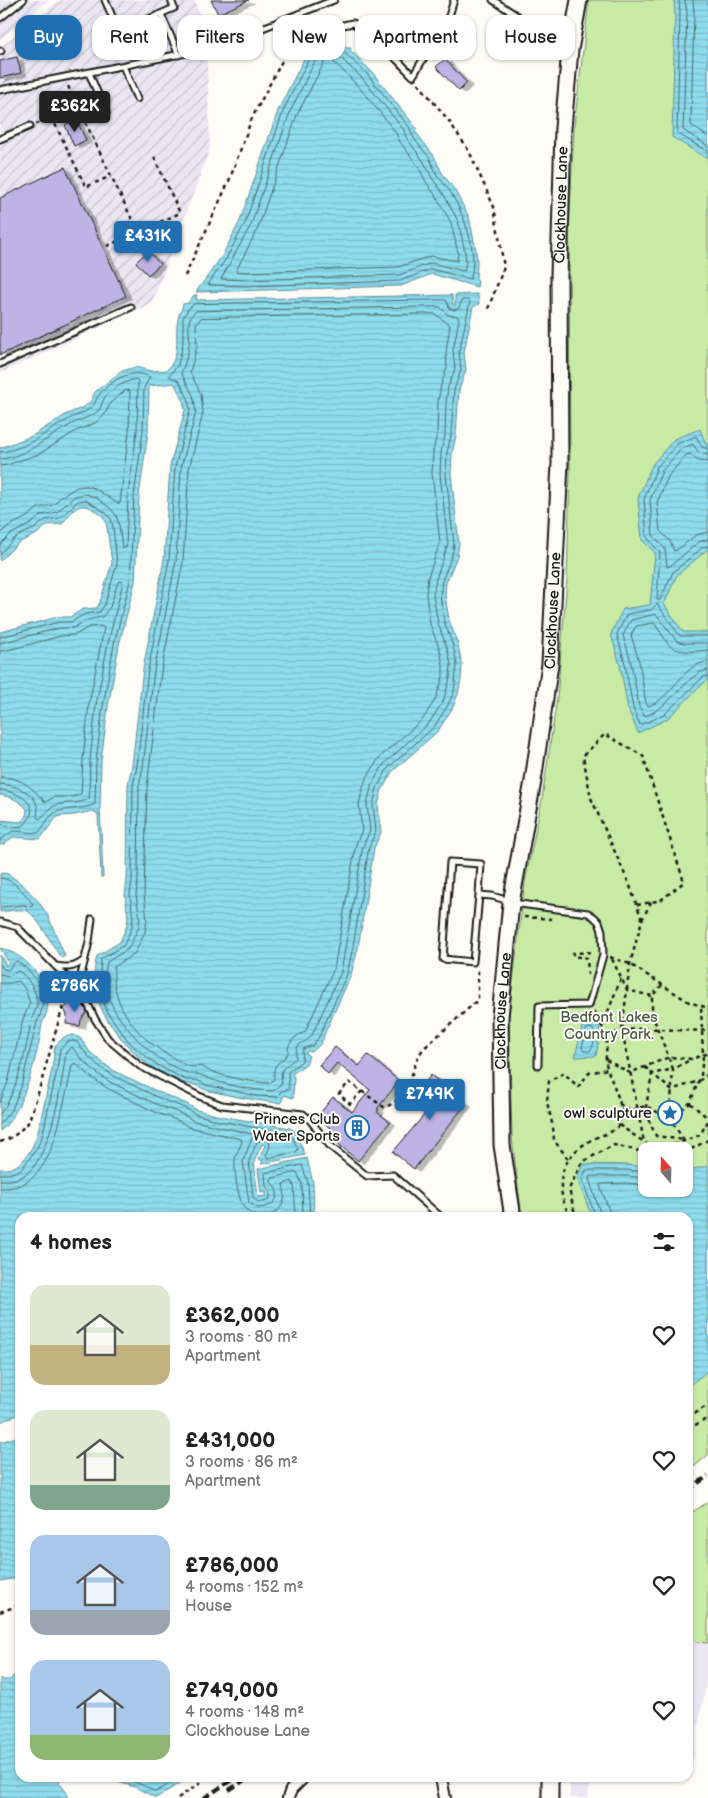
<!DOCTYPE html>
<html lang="en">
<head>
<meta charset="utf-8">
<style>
  :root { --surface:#fff; --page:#f6f6f6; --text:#222; --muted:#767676; --accent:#1f6fb2 }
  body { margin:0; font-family:"Balsamiq Sans",sans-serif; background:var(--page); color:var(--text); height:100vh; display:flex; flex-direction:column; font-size:19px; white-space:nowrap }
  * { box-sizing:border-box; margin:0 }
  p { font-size:16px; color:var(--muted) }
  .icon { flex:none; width:28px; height:28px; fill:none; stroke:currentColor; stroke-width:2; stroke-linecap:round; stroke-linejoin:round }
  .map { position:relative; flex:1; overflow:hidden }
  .details { position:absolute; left:15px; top:1212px; width:678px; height:570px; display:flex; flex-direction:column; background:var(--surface); border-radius:15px; box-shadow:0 1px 4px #0004 }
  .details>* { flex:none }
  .guide { position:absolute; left:15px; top:15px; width:679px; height:45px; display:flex; gap:10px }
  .needle { width:32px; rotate:340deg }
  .fabs { position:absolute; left:638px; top:1142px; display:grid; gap:10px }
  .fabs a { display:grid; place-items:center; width:55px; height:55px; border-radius:10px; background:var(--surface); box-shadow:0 1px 4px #0004; font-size:25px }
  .price { position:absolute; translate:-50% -42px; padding:0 11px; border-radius:5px; background:var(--accent); color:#fff; font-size:16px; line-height:32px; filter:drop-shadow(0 1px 2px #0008) }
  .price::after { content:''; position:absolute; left:50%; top:30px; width:15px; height:11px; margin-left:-8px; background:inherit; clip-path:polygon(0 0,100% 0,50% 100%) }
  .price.selected { background:#222; color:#fff }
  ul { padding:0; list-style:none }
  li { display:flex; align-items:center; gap:15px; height:125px; padding:0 15px }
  li span { display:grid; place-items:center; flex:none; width:140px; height:100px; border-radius:15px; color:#555 }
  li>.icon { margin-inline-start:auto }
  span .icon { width:60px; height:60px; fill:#fffc; stroke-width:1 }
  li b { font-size:21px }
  h2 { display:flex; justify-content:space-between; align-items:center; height:60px; padding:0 15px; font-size:21px }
  .tag { padding:0 18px; border-radius:15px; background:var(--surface); box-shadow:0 1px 4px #0004; font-size:18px; line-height:45px }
  .tag.selected { background:var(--accent); color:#fff }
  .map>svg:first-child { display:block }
  .built { fill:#eae6f2 }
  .industrial { fill:url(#industrial-furrows) }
  .park { fill:#c7eba4; stroke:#728460; fill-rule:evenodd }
  .water { fill:url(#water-rules); stroke:#608f99 }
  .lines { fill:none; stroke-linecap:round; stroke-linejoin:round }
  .shore { stroke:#4a6970; stroke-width:1 }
  .building { fill:#bdb4e5; stroke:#1c1c1c; filter:url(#shadow) }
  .service-casing { stroke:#1c1c1c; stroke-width:9 }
  .minor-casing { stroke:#1c1c1c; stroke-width:14 }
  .secondary-casing { stroke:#1c1c1c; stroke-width:19 }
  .path { stroke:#1c1c1c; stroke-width:2.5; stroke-dasharray:4 4; stroke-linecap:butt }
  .service { stroke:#fdfcf7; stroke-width:5 }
  .minor { stroke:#fdfcf7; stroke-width:10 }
  .secondary { stroke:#fdfcf7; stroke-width:15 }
  .rail { stroke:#1c1c1c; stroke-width:4; stroke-dasharray:8 4; stroke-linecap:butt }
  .labels { text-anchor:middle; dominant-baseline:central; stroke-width:4; stroke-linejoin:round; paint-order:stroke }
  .street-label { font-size:15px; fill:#1c1c1c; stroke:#fdfcf7 }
  .park-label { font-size:15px; fill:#4f5a45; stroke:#fdfcf7 }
  .poi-label { font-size:15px; fill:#1c1c1c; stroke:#fdfcf7; text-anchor:end }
</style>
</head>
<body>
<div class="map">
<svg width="708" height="1798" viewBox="0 0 708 1798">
  <defs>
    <pattern id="industrial-furrows" width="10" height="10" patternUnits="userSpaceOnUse" patternTransform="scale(1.25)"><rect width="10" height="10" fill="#eae6f2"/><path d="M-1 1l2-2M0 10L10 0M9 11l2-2" fill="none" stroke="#c8c5cf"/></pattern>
    <pattern id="water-rules" width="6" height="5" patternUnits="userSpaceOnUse" patternTransform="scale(1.25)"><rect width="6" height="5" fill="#8edced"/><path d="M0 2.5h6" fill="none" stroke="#7abccb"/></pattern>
    <filter id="shadow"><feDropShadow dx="5.5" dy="3" stdDeviation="0" flood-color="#0004"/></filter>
  </defs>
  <rect width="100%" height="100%" fill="#fdfcf7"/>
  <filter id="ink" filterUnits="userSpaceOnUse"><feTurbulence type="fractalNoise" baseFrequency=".02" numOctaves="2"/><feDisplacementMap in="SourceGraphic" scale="10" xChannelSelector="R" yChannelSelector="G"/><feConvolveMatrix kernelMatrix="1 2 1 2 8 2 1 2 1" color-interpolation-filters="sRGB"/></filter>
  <g filter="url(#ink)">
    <path class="built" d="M688,1641L708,1643V1670L690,1775L688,1774Z
      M570,1778H591L588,1798H570Z"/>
    <path class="industrial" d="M0,0H49L0,39Z
      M60,0H194L206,33L210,149L152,303L0,373V47Z"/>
    <path class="park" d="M589,0H708V1455L688,1472V1218H522L512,1138L509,1015L525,882L542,799L557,698L567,580L570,472L569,232L574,126ZM646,1151H684V1189H646Z
      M708,1502V1643L688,1641V1515Z"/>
    <path class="water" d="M674,0H708V157H704L672,137L675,13Z
      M331,34L347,48H351L350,50L372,72L417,129L415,131L434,156L442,173L454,189L469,217L476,250L477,263L476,278L478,282L477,287L432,274L401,286L196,292L222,256L240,221L279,108L306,55L320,35Z
      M477,294L478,296L479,304L473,307L464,352L466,370L459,390L456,436L452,453L451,474L459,544L457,556L446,583L445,595L449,620L458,645L462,664L461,680L458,694L453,707L438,731L392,772L382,790L378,805L381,832L374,848L358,948L351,975L324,1035C324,1042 317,1048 311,1052L308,1051L306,1053L309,1056L306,1064L292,1074L294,1077L293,1098L284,1095L281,1103C256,1101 233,1096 209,1091C204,1090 199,1086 195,1085C161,1081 133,1055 113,1028C97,1007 90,982 97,956L120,942L127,925L128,918L125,895L127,880L128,784L132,765L143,669L164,560L170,466L185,410L183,400L174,383L149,386L148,432L139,496L135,582L119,645L108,707L101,761L100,806L103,877H101L98,814L93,811L74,815L60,816L56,818L40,839L13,837L5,844L0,845V820L21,822L26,816L27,809C19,800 11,797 0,795V632L58,617H70L83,609L97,608L100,602L112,563L106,521C103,516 99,513 94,510C79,499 72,512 62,524L47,525L37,534L18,543L0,561V448L32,436L67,414L84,407L90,402L95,392L120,372L135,367L151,371L167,370C182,354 174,338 178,319C179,313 182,310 183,304L188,303L194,295H197L196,300L452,295L453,305H455V295Z
      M700,429L708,449V549L677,575L664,604L683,632H708V679L667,719L638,733L628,709L620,665L611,634L623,609L650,605L655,553L642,540L638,498L652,465L674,439Z
      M3,873L8,874L23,885L38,901L47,914L65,956L62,958L59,955C53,946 35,912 25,910C17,909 8,911 0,912V874Z
      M0,948C30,955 61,993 42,1023C39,1051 23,1114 0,1131V955L6,965L9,963Z
      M583,1022L599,1025L600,1033L596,1056L575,1057Z
      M74,1035L80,1038L90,1052L103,1063L116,1072L163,1094L187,1104L197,1110L220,1116L290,1128L295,1131L305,1155L261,1164L263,1161L259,1159L265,1145L262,1144L254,1162L258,1197L266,1196V1192H261L258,1169L307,1158L313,1183L314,1217L20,1218V1414L0,1422V1169C21,1171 30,1153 37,1136L52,1069L55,1046L64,1037Z
      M583,1164L627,1165L646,1167V1189H684V1171L708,1166V1371L688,1386V1218L592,1217L577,1178Z
      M20,1436V1581L12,1579L0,1581V1442Z
      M20,1669V1778H60L59,1782L67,1793V1798H0V1678L3,1680H10Z
      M104,1778H188L156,1798L135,1787Z"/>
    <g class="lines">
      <path class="shore" d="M679,0L680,13L677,133L708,152
        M685,0L687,13L683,130L708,146
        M693,0L694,13L691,125L708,137
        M330,39L368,75L410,128C412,139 422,148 429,157C432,163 434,169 437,175C441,180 445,185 449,190C463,211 480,255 470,279L431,269L400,281L246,286L209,285V283L226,259L245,223L284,109L310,57L322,40Z
        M328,46L363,79L404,130L406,137L424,162L432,178L444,195L458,221L465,252L466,263L464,271L431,263L399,275L246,280L221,279L251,225L290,112L315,61L325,47Z
        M327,58H329C355,80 375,106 396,133L400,142L418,166L426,182L438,199L451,223L458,253L457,261L431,256L398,267L245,272L236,271L258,228L297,115Z
        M445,300L447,301L449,308L454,310L459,308L462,300H468L470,302L459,352L461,370L454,390L451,435L447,453L446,475L454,544L452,555L442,581L440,595L444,621L453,646L457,664L454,692L448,705L434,727L388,768L377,788L373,805L376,831L369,847L353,947L347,974L319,1037L313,1045L303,1049L302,1061L288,1072L289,1089L281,1091L277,1097L257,1096L206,1085L197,1080H186L157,1065L138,1050L129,1042L107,1012L101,995L99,982L101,959L124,945L132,927L133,918L130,894L132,880L133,785L137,766L148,670L169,560L175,467L190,411L188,398L179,381L169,376L178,365L183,344V318L188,309L194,304Z
        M440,307L448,315L457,316L459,319L453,351L455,369L448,387L446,402L445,435L441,452L440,474L448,544L436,579L433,595L438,623L447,648L451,664L450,678L443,702L429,723L384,764L372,784L367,804L370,831L363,846L341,972L312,1035C305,1046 295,1039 296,1058C285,1068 279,1066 282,1083L273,1091C250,1090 222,1085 201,1075C196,1073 192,1075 187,1073C159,1062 139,1044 121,1020C109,1004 102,983 107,962L128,949L138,929L140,919L136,895L138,880L139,786L143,767L154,671L176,561L181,468L196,412L193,395L181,373C185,365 188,354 189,345C191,333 184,319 196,311Z
        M435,314L450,325L446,352L447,368L441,385L438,401L437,434L433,451L432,473L440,543L428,577L426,595L430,624L440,650L443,665V677L436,698L423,719L379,758L365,781L359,804L362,830L356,844L334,969L305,1032C298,1035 291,1039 288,1048C288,1052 289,1053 286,1056C277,1065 273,1063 274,1079L270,1083C251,1082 230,1078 213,1072C209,1071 206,1069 202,1067C198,1066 195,1067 191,1067C185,1066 179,1061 174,1058C140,1041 110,1006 114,967L135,953L145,932L147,921L144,894L147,787L161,672L183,562L189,469L203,413L201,394L190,372L197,346L196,324L201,318Z
        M708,449L702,447L696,436L677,444L657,467L644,499L647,537L660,553L657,600H660L673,572L703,547L708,546
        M0,452C26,450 47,431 69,419C75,415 83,414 89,409C96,405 95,399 100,394C112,379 133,368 150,377L144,388L143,431L134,496L130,581L114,644L103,706L96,761L95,804C84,810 59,808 53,814C47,819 43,828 38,833L13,831L0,840
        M708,455L699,453L693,444L681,449L662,471L650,500L653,535L665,549L667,567L670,566L699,542L708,539
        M0,459C27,457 50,435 74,423C82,419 91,417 98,411C102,407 102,401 105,397C113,388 124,382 135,379L138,381L137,431L128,495L126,548L122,547L119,525L116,515L109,507L95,497L86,494L75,496L57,512L41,515L31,524L11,534L0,545
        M708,462L698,461L690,454L686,455L669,475L657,502L660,531L670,541L674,551L677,550L696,535L708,532
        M0,466L7,465L39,454L76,431L95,423L105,414L111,402L126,390L130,391L129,431L120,503H117L94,488L86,486L77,487L61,497L53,505L38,508L27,517L7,527L0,534
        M0,554L14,539L22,534L34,529L45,520L60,518L78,501L86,500L106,513L111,519L113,527L117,564L105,604L100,612L85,614L71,622H59L0,637
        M708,636H680L657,604L651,610L627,614L617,634L625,664L633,708L640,725L664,715L703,677L708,676
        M0,643L60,628H73L87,620L102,617L110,607L118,582L121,581L123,582L108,643L96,705L90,760L89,799C79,804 68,802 57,805C49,807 46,815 39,819L37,817C37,813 39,809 37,805C33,791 13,785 0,784
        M708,643H683L677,641L656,614L631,620L623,635L631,662L639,706L644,716C669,710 689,671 708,670
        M708,650C695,651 677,654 668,644C663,637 659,629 654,623L636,626L631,635L639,661L646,703L648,706C672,700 682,663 708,662
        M0,651L8,650L61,636L75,635L89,627L101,626L104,628L89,704L83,759L81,794L72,797H55L45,802C32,787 21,777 0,777
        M0,790C20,792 45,806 23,826L13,827L0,824
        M0,878C13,878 26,895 33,904L30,907L24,905L0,907
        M0,965L3,969L8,970L16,961C39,975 50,998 37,1022L21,1087L12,1109L0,1124
        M0,974L9,976L18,971C28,976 38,993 37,1005C36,1011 33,1015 31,1021C27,1047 17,1094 0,1114
        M0,983H9L19,981L25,989L30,1003L23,1019L8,1082L0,1102
        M589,1028L593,1029C596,1035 594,1047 590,1051H584L582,1048L586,1030Z
        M0,1174H10L22,1169L37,1148L42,1137L57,1070L60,1049L67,1042L73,1041L77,1042L87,1055L100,1067L114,1076L161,1099L185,1108L195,1114L219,1121L291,1134L298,1149L296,1152L268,1158L266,1155L270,1147L269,1142L263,1139L257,1142L249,1161L253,1197C257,1204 266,1203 270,1198V1191L266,1186L265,1173L302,1165L308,1183L310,1218
        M0,1180C9,1181 18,1180 26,1174C51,1157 62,1082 66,1052L72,1047L82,1060L97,1073L110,1082L158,1105L182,1114L194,1121L252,1134L253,1136L243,1161L249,1203L258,1208C275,1207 284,1196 271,1182L272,1178L297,1172L302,1184L303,1218
        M0,1188C45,1191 55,1141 63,1107C66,1093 70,1079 72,1065L75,1063L91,1077L107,1088L155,1112L179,1121L189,1127L241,1139L242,1142C240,1147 236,1153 235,1160C234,1171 238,1204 247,1211C258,1220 278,1216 283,1203C286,1196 284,1190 283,1184L292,1181L294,1186L296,1218
        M596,1218L582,1179L586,1170H627L646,1172
        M602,1218L589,1179L590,1176H627L646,1178
        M610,1218L609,1210L600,1186V1184L626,1183L646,1185
        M121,1778L138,1783L156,1792L179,1778"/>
    </g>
    <path class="building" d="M211,0H249L218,14Z
      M17,57L21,73L0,78V61Z
      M445,59L467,83L459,91L436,67Z
      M76,119L86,140L74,146L65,125Z
      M65,167L126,296L0,355V198Z
      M148,251L160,264L148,275L136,262Z
      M71,1000L81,1001L87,1012L81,1020L80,1026L66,1024L67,1015L64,1009Z
      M335,1047L359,1066L368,1055L399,1081L377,1109L379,1110L377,1112L390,1122L358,1161L333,1139L337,1134L317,1117L333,1097L352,1112L370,1090L337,1063L328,1074L319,1065Z
      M431,1075L466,1104L414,1169L393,1152L429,1109L414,1097Z"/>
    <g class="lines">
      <defs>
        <path id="service" d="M105,0L119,32L174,8L171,0
          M493,0L568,49
          M161,14L179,55
          M0,18L23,0
          M318,30L353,23L378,40L413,76L449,16L454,0
          M0,51H1
          M123,66L137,99
          M89,73L106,113
          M0,90L211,48L334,0
          M0,139L30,126
          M0,364L131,307
          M479,895L481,864L450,862L443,959L473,962L479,895L492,896L520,904L588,913L594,917L599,922L602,931L603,955L589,1005L539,1006L538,1065
          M92,919L89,942L81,975L83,994L95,1019L108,1039L140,1066L199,1096L222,1105L303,1114L310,1120L330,1146L367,1176L393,1175L442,1218
          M0,922L17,927L83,994
          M55,966C67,968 75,968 84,960
          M65,998L67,991L73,985"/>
        <path id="minor" d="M441,1778L445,1798
          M288,1798L291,1790L303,1778"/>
        <g id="secondary">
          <path id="s1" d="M513,1218L502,1145L500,1017L511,903L533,781L550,664L560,463L559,277L563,128L570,50L579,0"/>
          <path d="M550,1798V1778"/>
        </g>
      </defs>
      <use href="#service" class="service-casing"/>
      <use href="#minor" class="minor-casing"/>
      <use href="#secondary" class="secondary-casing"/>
      <path class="path" d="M212,37L214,36L213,22
        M418,83L449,121L469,151L494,207L504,267L488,309
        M68,86L138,232L103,248
        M36,124L52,118L86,187L111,176
        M138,232L180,213L153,155
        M185,276L229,181L252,118L292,42L310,34
        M637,905L661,900L684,882L643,756L605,734L583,756L591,798L630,886L642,920L630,964L622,1030L644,1142
        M524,917L553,919
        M642,920L651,902
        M610,957L630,964L689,1002L708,1008
        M612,959L627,990L652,996
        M588,975L587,958L573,956V953L594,952
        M662,985L652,996V1014L673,1069L652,1074L645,1112L656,1136L684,1140
        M602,1027L621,978
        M606,1036C642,1022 672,1033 708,1030
        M606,1060L630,1073L669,1057L692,1059L708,1053
        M645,1067L671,1090L699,1081L708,1074
        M362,1091L350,1104L339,1094L349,1082L385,1108C418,1089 406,1074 423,1049L478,1000V969
        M690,1103L708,1118
        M619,1104L633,1111L637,1108L646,1106L670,1119L673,1069L692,1059
        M619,1125L657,1151L700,1135L708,1121
        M684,1140L670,1119L690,1103L701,1075L703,1055L701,1006
        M0,1142L13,1137L28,1123L37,1097L63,1006
        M684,1153L708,1140
        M568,1159L554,1140L553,1127L547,1102L549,1081L564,1073L578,1087L589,1073L607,1069
        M571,1218C552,1185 560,1155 595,1138C602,1135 614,1132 618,1126C629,1109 609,1081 606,1063C605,1055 608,1045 606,1037C604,1029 598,1019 594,1012
        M579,1218L574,1210L569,1189L582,1162L614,1145L639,1151L646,1157
        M688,1418L708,1405
        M688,1429L708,1418
        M0,1612L20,1605
        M178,1798L199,1784L204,1778"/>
      <use href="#service" class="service"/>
      <use href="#minor" class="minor"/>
      <use href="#secondary" class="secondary"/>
      <path class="rail" d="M688,1490L708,1476
        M229,1790L248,1778
        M204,1798L235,1778"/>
    </g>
  </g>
  <defs>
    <symbol id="sight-ring" viewBox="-11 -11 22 22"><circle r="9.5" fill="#fdfcf7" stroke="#1f6fb2" stroke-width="1.5"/><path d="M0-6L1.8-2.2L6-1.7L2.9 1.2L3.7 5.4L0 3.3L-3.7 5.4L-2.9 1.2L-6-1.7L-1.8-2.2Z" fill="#1f6fb2"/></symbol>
    <symbol id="building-ring" viewBox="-11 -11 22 22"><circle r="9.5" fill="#fdfcf7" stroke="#1f6fb2" stroke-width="1.5"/><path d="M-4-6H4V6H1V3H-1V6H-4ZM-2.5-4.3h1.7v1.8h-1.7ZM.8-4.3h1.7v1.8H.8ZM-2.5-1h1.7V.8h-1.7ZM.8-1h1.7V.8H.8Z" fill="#1f6fb2"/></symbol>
  </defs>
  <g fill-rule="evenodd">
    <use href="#sight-ring" x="656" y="1099" width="28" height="28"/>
    <use href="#building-ring" x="343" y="1114" width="28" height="28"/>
  </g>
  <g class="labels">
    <g class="street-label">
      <text stroke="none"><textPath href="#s1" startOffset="1018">Clockhouse Lane</textPath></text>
      <text stroke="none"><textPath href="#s1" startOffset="612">Clockhouse Lane</textPath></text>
      <text stroke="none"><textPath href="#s1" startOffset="208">Clockhouse Lane</textPath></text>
    </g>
    <g class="park-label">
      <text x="609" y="1017">Bedfont Lakes<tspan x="609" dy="17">Country Park.</tspan></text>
    </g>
    <g class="poi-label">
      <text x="652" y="1113">owl sculpture</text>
      <text x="340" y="1119">Princes Club<tspan x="340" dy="17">Water Sports</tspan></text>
    </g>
  </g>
</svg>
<div class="fabs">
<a><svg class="needle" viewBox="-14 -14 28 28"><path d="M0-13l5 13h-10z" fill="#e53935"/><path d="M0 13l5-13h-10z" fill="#767676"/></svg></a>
</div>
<b class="price selected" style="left:75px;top:133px">£362K</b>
<b class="price" style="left:148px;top:263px">£431K</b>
<b class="price" style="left:75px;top:1013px">£786K</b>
<b class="price" style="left:430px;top:1121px">£749K</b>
<div class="guide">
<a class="tag selected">Buy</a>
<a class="tag">Rent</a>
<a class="tag">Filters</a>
<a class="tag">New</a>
<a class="tag">Apartment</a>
<a class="tag">House</a>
</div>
<section class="details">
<h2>4 homes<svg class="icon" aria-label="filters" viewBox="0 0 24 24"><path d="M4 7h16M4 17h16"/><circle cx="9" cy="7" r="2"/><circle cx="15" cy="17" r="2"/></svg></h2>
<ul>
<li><span style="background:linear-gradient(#dfe7d0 60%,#c2b280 0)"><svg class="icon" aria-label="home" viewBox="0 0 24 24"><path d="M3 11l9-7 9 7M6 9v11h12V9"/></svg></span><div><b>£362,000</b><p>3 rooms · 80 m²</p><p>Apartment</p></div><svg class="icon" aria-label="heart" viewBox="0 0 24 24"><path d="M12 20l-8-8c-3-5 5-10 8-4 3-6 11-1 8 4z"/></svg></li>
<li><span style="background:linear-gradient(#dfe7d0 75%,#7fa58c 0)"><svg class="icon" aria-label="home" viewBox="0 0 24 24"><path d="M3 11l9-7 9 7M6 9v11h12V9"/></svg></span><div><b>£431,000</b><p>3 rooms · 86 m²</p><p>Apartment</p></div><svg class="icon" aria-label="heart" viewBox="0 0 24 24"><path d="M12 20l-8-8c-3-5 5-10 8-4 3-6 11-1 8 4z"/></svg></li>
<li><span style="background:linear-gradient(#a9c7e8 75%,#9aa5b1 0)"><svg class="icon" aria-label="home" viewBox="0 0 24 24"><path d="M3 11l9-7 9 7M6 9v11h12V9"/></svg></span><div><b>£786,000</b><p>4 rooms · 152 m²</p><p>House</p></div><svg class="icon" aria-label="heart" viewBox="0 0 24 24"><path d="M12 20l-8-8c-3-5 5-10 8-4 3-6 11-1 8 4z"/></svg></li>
<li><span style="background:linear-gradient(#a9c7e8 75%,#8fb573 0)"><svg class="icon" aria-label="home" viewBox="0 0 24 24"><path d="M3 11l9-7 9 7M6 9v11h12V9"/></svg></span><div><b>£749,000</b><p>4 rooms · 148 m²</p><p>Clockhouse Lane</p></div><svg class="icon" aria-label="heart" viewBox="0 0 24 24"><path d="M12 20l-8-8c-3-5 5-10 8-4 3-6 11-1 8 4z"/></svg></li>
</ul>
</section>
</div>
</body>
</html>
